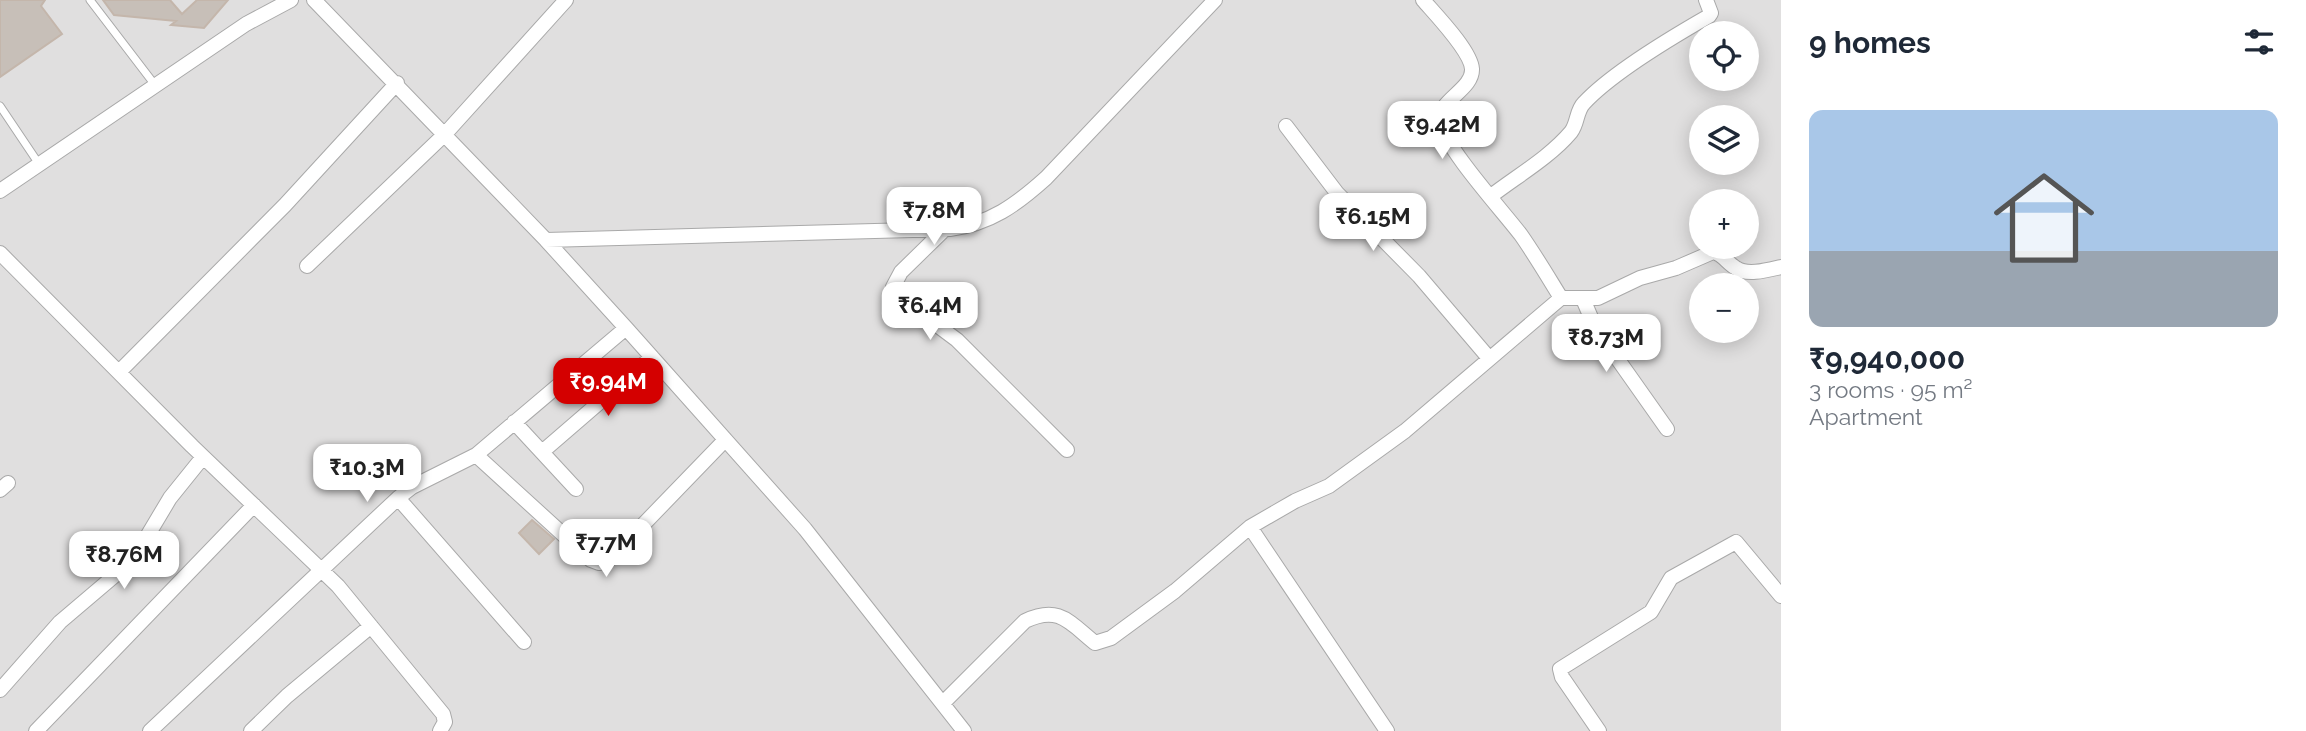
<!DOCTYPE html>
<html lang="en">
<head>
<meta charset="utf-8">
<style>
  :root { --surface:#fff; --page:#f6f6f7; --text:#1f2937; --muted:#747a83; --accent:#d40000 }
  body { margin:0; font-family:Raleway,sans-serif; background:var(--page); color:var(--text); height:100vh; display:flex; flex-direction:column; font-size:26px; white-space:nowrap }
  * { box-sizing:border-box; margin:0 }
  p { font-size:23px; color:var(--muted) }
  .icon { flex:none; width:38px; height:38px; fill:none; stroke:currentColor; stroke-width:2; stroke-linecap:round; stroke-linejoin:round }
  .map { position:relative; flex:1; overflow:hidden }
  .sheet { display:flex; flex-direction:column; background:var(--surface); width:525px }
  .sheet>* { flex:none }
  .controls { position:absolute; left:1689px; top:21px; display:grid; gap:14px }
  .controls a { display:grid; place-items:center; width:70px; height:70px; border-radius:50%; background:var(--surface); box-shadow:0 4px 18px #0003; font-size:35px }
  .price { position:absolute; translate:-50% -60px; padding:0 16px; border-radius:14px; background:#fff; color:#222; font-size:23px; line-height:46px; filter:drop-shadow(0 2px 4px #0008) }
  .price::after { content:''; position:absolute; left:50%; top:42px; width:21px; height:16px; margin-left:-10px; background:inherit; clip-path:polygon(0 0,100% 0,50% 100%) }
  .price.on { background:var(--accent); color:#fff }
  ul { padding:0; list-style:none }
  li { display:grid; align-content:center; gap:14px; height:371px; padding:0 28px }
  li span { display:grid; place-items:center; height:217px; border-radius:14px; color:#555 }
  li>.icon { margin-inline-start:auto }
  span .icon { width:126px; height:126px; fill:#fffc; stroke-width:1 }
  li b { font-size:30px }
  h2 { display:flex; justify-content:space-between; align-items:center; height:84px; padding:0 28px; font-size:30px }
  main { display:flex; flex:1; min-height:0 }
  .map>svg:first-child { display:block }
  .residential { fill:#e0dfdf; fill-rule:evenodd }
  .building { fill:#c7bfb8; stroke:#c4b6ab; stroke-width:2 }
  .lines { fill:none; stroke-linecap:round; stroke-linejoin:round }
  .lane-casing { stroke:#a9a9a9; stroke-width:9 }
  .street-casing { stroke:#a9a9a9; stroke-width:16 }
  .lane { stroke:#fff; stroke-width:7 }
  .street { stroke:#fff; stroke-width:14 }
</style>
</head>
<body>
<main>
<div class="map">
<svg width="1781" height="731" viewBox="0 0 1781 731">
  <rect width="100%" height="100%" fill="#f2efe9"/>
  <path class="residential" d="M0,0H1781V731H0ZM1701,33H1746V79H1701ZM1701,117H1746V163H1701ZM1701,201H1746V247H1701ZM1701,285H1746V331H1701Z"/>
  <path class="building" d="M0,0H45L41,6L62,34L0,77Z
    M103,0H170L182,14L197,0H228L204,28L171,25L176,21L114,15Z
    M532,520L554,539L539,554L519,533Z"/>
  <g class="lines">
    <defs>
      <path id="lane" d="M90,0L155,85
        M0,106L39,164"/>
      <path id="street" d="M314,0L546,240L626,328L805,529L964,731
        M1423,0C1436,15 1471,51 1472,69C1473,90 1436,101 1440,122C1446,149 1502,210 1521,235C1535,255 1548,277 1561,298
        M1286,126L1337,193L1419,276L1488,357
        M0,191L246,24L291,0
        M1491,196C1517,176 1550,157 1571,132C1578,123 1576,111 1584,103C1611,74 1674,36 1709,16L1711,13L1706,0
        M945,229L901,272L893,287L898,296L957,340L1067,450
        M546,240L950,229C990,224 1016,205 1046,178L1215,0
        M0,253L192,446L338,586L443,714L445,722L440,731
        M307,266L445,134L566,0
        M1583,299L1595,327L1667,429
        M119,372L285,205L397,83
        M514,422L576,489
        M542,452L652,357
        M476,455L591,560L599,563L609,560L725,440
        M0,490L8,483
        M398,498L524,642
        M1250,527L1387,731
        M0,690L60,622L133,560L170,498L203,457
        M944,702L1025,621C1059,605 1069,622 1095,643L1111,638L1175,591L1250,527L1295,501L1329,486L1405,431L1561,298H1598L1640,278L1676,268L1713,252C1723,254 1727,263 1736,268C1747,276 1768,270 1781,267
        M36,731L254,505
        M150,731L398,498L412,487L476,455L626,328
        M251,731L287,696L371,626
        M1599,731L1562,677L1560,669L1651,612L1671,578L1736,542L1781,596"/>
    </defs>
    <use href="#lane" class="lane-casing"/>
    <use href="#street" class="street-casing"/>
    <use href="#lane" class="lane"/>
    <use href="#street" class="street"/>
  </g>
</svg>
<div class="controls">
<a><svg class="icon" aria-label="locate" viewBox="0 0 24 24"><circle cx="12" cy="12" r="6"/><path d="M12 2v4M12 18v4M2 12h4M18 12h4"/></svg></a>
<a><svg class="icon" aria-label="layers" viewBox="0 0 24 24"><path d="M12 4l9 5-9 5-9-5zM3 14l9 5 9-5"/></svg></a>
<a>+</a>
<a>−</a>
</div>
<b class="price" style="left:1442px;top:161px">₹9.42M</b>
<b class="price" style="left:934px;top:247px">₹7.8M</b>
<b class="price" style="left:1373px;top:253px">₹6.15M</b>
<b class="price" style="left:930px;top:342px">₹6.4M</b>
<b class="price" style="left:1606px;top:374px">₹8.73M</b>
<b class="price on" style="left:608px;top:418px">₹9.94M</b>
<b class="price" style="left:367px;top:504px">₹10.3M</b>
<b class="price" style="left:606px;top:579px">₹7.7M</b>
<b class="price" style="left:124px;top:591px">₹8.76M</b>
</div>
<section class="sheet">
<h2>9 homes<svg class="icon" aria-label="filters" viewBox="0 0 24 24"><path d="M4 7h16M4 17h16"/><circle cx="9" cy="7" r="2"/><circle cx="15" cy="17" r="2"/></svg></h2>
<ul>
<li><span style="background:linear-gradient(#a9c7e8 65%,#9aa5b1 0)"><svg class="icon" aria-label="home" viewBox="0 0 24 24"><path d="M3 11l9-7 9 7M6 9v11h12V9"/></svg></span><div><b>₹9,940,000</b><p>3 rooms · 95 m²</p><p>Apartment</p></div></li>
</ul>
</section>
</main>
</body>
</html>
